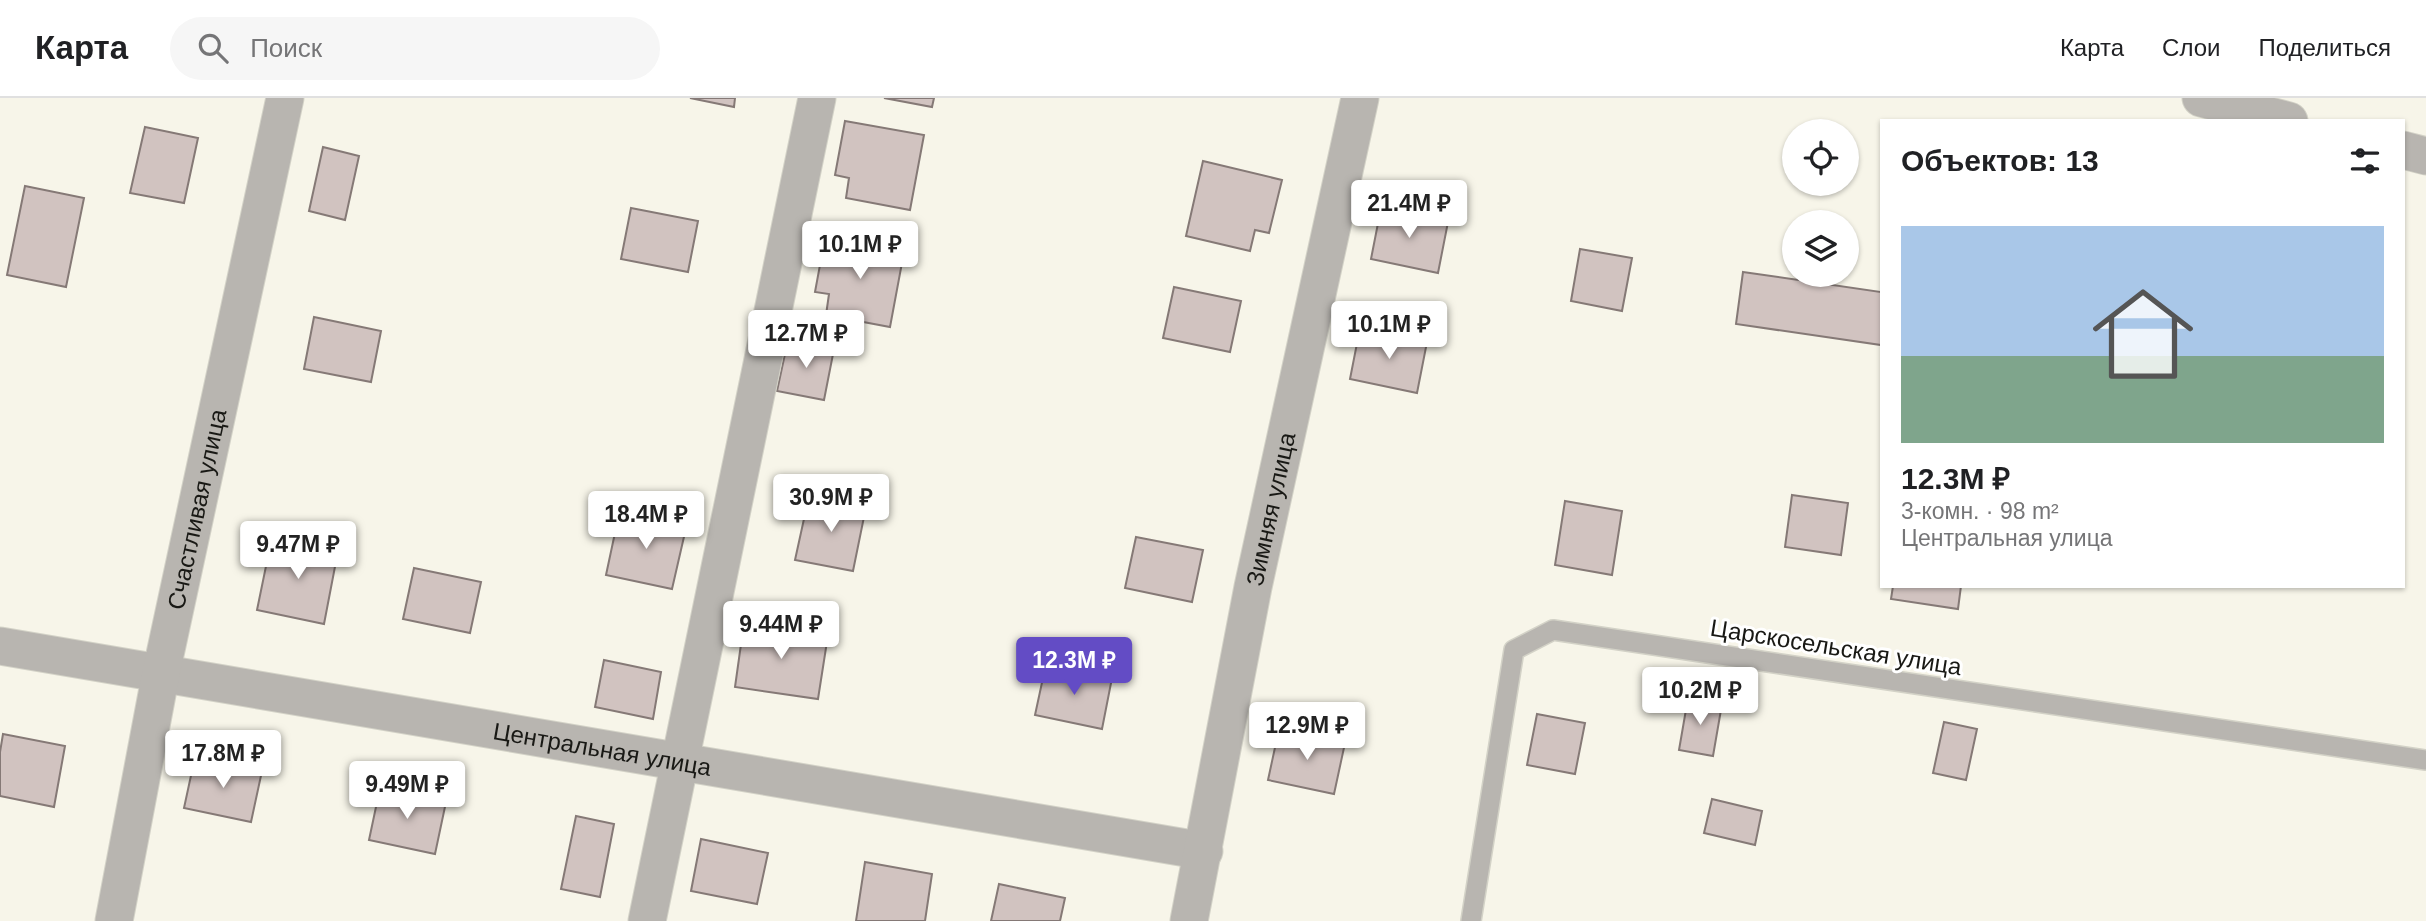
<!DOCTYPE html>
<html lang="ru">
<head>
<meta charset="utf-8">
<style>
  :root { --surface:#fff; --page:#f6f6f6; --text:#202124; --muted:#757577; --line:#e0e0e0; --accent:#634cc5 }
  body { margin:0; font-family:Helvetica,sans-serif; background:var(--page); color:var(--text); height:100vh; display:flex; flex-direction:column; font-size:26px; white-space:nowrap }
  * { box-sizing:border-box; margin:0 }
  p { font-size:23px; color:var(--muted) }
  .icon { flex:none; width:38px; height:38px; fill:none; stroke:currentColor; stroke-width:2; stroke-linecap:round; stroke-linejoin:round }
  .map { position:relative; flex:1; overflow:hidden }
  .details { position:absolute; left:1880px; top:21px; width:525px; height:469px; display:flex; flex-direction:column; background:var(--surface); border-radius:0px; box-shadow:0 2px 5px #0004 }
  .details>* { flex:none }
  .tools { position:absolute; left:1782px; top:21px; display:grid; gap:14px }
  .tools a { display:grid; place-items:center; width:77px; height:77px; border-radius:50%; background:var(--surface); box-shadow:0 2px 5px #0004; font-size:35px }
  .price { position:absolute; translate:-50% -60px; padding:0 16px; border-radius:7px; background:#fff; color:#222; font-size:23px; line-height:46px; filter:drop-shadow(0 2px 4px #0008) }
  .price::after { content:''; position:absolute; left:50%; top:42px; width:21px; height:16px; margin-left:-10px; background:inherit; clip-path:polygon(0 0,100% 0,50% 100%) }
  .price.current { background:var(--accent); color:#fff }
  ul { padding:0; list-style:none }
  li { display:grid; align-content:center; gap:14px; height:371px; padding:0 21px }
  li+li { border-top:2px solid var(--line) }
  li span { display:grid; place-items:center; height:217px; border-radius:0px; color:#555 }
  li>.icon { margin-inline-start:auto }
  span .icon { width:126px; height:126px; fill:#fffc; stroke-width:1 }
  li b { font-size:30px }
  h2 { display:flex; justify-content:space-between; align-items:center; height:84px; padding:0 21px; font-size:30px }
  header { display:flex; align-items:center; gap:42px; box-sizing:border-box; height:98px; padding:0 35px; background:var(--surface); border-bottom:2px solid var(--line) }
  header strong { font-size:33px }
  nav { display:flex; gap:38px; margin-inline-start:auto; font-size:24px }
  .search { width:490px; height:63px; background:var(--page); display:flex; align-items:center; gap:18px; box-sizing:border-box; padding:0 24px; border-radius:38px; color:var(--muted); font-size:26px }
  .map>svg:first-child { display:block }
  .building { fill:#d1c3c0; stroke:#857976; stroke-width:2 }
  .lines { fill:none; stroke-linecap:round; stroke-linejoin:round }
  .lane-casing { stroke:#d3d2c7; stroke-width:22 }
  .street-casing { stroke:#d3d2c7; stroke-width:39 }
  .lane { stroke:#b8b5b0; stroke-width:19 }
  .street { stroke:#b8b5b0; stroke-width:37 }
  .labels { text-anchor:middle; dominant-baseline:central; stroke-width:6; stroke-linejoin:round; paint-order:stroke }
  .street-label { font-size:24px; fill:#191915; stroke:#fff }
</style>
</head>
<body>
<header>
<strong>Карта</strong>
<div class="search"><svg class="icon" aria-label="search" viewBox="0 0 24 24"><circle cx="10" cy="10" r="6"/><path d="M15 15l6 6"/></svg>Поиск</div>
<nav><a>Карта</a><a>Слои</a><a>Поделиться</a></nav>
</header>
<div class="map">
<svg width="2426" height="823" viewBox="0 0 2426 823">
  <rect width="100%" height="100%" fill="#f7f5e9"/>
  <path class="building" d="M690,0H735L734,9Z
    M884,0H934L932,9Z
    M845,23L924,37L910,112L846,100L849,80L835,77Z
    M145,29L198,40L184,105L130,95Z
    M323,49L359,58L345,122L309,113Z
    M1203,63L1282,82L1269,135L1255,132L1250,153L1186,138Z
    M25,88L84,100L66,189L7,177Z
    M631,110L698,123L688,174L621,161Z
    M1381,110L1448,124L1438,175L1371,161Z
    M825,140L904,154L890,229L826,217L829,196L815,194Z
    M1580,151L1632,160L1622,213L1571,203Z
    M1743,174L1881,194V247L1736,226Z
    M1174,189L1241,203L1230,254L1163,240Z
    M314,219L381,233L371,284L304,271Z
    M1360,230L1427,244L1417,295L1350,281Z
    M788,242L834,251L824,302L777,293Z
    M1792,397L1848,405L1841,457L1785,449Z
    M809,398L866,409L853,473L795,462Z
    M1565,403L1622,413L1612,477L1555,467Z
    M619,416L686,430L672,491L606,477Z
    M272,439L338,453L324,526L257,512Z
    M1136,439L1203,452L1192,504L1125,490Z
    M414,470L481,484L470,535L403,521Z
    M1893,488H1961L1958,511L1891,501Z
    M744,525L828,537L818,601L735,589Z
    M604,562L661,574L653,621L595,609Z
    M1046,566L1112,580L1102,631L1035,617Z
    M1688,600L1722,606L1713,658L1679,652Z
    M1537,616L1585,625L1575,676L1527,667Z
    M1944,624L1977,631L1966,682L1933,675Z
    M1279,631L1345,645L1334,696L1268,682Z
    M3,636L65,648L54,709L0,698V654Z
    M195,659L262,673L251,724L184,710Z
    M380,690L446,704L435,756L369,742Z
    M1712,701L1762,713L1755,747L1704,735Z
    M576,718L614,726L600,799L561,791Z
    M701,741L768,755L757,806L691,793Z
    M865,764L932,776L925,823H856Z
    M999,786L1065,800L1060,823H991Z"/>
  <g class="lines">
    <defs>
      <path id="lane" d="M1471,823L1514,552L1553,532L2426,662"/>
      <g id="street">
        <path d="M2201,0L2289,23"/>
        <path d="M2403,52L2426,58"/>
        <path id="s1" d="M0,548L1204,753"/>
        <path id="s2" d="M114,823L161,575L285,0"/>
        <path d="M647,823L817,0"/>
        <path id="s3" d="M1189,823L1253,489L1360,0"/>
      </g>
    </defs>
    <use href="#lane" class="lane-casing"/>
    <use href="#street" class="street-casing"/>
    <use href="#lane" class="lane"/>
    <use href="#street" class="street"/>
  </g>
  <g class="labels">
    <g class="street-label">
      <text stroke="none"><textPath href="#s2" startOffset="420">Счастливая улица</textPath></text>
      <text stroke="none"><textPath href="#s3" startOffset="420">Зимняя улица</textPath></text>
      <text transform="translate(1836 549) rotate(9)">Царскосельская улица</text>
      <text stroke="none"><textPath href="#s1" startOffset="611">Центральная улица</textPath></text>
    </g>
  </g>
</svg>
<div class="tools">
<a><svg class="icon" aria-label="locate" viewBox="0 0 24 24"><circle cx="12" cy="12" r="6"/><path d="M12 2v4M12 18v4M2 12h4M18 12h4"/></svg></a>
<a><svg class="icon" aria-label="layers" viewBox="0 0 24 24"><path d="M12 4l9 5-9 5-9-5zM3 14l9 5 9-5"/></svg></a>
</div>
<b class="price" style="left:1409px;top:142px">21.4M ₽</b>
<b class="price" style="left:860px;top:183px">10.1M ₽</b>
<b class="price" style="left:1389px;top:263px">10.1M ₽</b>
<b class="price" style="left:806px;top:272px">12.7M ₽</b>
<b class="price" style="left:831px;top:436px">30.9M ₽</b>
<b class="price" style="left:646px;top:453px">18.4M ₽</b>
<b class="price" style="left:298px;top:483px">9.47M ₽</b>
<b class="price" style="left:781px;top:563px">9.44M ₽</b>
<b class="price current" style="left:1074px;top:599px">12.3M ₽</b>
<b class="price" style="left:1700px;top:629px">10.2M ₽</b>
<b class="price" style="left:1307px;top:664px">12.9M ₽</b>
<b class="price" style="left:223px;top:692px">17.8M ₽</b>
<b class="price" style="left:407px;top:723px">9.49M ₽</b>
<section class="details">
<h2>Объектов: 13<svg class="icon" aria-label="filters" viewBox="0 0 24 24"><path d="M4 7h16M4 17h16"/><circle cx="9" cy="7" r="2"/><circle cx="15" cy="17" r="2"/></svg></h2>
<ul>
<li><span style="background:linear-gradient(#a9c7e8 60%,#7fa58c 0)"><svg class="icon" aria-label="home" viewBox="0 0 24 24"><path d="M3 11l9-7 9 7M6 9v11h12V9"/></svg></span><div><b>12.3M ₽</b><p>3-комн. · 98 m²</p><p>Центральная улица</p></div></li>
</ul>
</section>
</div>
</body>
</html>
